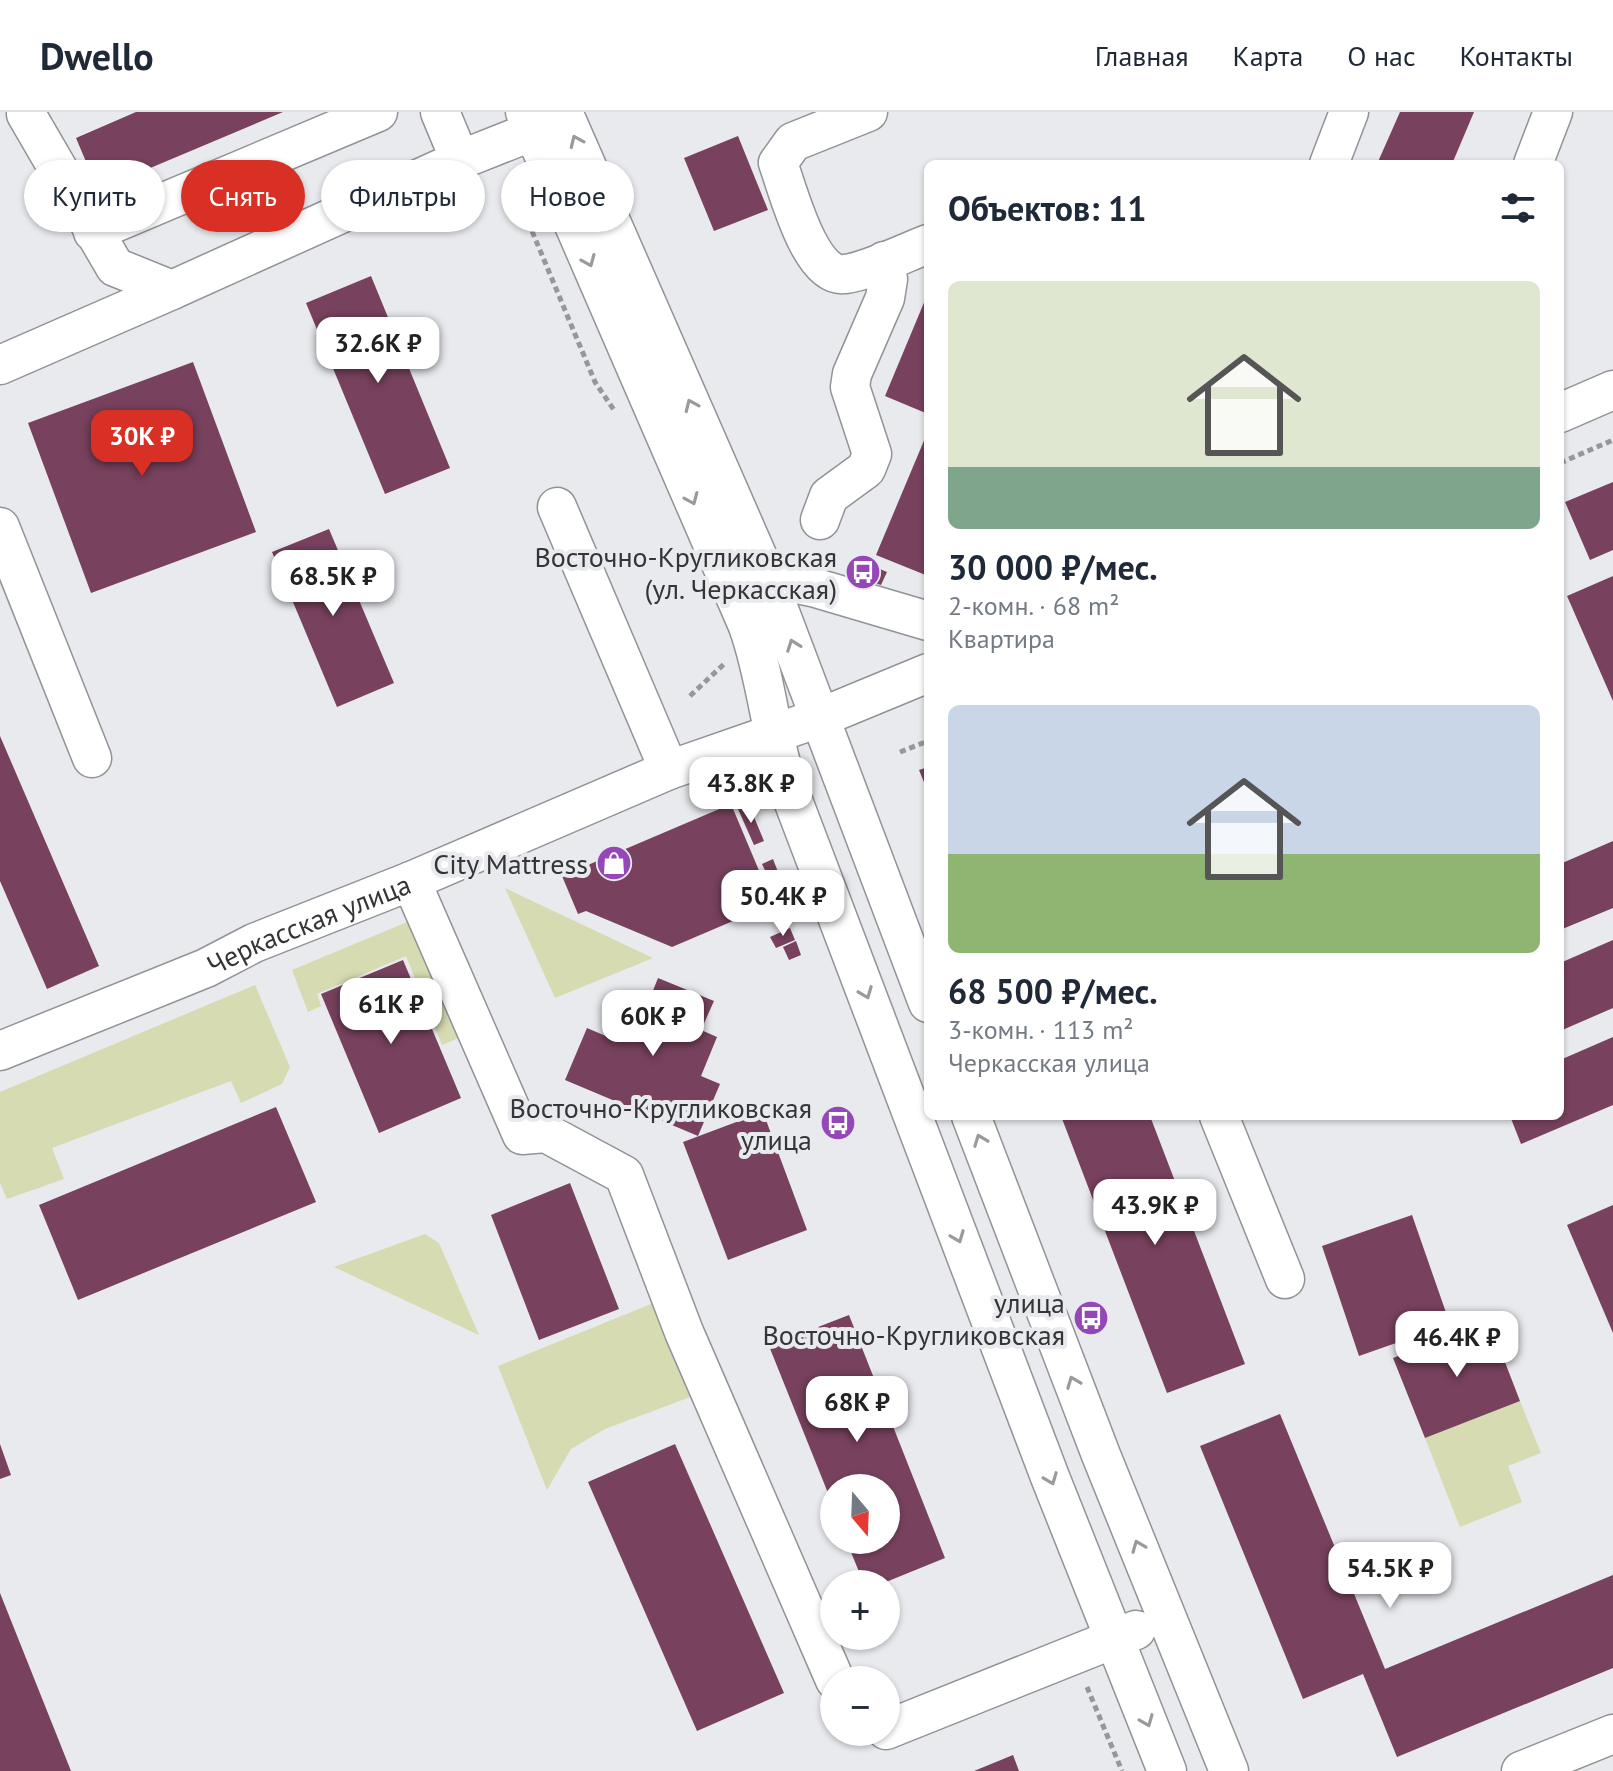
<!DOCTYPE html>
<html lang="ru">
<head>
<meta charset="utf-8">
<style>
  :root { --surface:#fff; --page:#f6f6f7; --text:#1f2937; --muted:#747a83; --line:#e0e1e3; --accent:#d93025 }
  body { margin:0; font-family:"PT Sans",sans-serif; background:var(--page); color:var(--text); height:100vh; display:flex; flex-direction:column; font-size:30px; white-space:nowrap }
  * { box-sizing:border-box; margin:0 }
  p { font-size:26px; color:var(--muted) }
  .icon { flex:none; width:44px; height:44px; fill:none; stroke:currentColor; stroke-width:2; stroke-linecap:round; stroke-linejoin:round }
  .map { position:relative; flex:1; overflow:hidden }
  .drawer { position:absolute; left:924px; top:48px; width:640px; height:960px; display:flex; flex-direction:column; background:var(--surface); border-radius:12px; box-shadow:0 2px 6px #0004 }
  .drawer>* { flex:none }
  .hud { position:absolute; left:24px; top:48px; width:760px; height:72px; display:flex; gap:16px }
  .needle { width:52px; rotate:161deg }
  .tools { position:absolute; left:820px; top:1362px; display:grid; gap:16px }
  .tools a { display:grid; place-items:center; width:80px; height:80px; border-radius:50%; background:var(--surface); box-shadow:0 2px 6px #0004; font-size:40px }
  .price { position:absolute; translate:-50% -68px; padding:0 18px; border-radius:16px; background:#fff; color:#222; font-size:26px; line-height:52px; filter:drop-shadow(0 2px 4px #0008) }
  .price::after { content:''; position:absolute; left:50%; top:48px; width:24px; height:18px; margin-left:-12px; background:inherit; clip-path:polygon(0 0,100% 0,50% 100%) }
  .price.on { background:var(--accent); color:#fff }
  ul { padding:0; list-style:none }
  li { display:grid; align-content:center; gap:16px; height:424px; padding:0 24px }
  li span { display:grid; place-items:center; height:248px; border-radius:12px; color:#555 }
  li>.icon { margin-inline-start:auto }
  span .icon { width:144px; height:144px; fill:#fffc; stroke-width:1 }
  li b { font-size:34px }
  h2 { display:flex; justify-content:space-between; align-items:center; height:96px; padding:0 24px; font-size:34px }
  .tag { padding:0 28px; border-radius:36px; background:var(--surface); box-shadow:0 2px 6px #0004; font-size:28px; line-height:72px }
  .tag.on { background:var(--accent); color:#fff }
  header { display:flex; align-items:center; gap:48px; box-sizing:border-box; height:112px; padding:0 40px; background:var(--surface); border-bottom:2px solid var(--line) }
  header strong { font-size:38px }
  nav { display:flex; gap:44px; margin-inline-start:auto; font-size:28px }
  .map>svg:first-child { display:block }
  .green { fill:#d6dbb1 }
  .building { fill:#78415d }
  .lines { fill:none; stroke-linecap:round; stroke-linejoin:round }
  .minor-casing { stroke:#919396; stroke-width:41 }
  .path { stroke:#96979a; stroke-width:5; stroke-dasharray:6 4; stroke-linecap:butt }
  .minor { stroke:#fff; stroke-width:38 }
  .oneway { stroke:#9a9a9b }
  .labels { text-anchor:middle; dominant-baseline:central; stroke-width:8; stroke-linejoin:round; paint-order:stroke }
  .poi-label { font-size:28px; fill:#353537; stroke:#e8eaee; text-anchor:end }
  .street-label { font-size:28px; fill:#353537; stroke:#e8eaee }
</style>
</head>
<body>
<header>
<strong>Dwello</strong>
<nav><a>Главная</a><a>Карта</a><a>О нас</a><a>Контакты</a></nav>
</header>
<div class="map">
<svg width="1613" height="1659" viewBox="0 0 1613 1659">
  <rect width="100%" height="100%" fill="#e8eaee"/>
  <path class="green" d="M505,776L653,846L555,886Z
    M412,808L461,925L442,933L406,844L317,882L321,894L308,900L292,858Z
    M255,873L290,955L282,972L241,991L231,969L52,1036L64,1067L7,1087L0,1071V980Z
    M425,1122L439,1131L479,1223L334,1155Z
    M661,1188L696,1272L690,1285L605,1317L571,1337L547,1378L498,1254Z
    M1520,1289L1541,1341L1508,1354L1522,1390L1460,1415L1425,1326Z"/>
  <path class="building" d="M136,0H283L98,78L76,26Z
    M1400,0H1474L1452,52H1377Z
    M738,24L768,98L714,119L684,46Z
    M371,164L450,356L385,382L306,191Z
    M928,181V302L885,284Z
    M193,250L256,420L91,481L28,311Z
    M928,319V464L876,443Z
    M1613,370V438L1590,448L1565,390Z
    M329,417L394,571L337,595L272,440Z
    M856,447L887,460L881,473L848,462Z
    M1613,464V589L1567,484Z
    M0,624L99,854L47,877L0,769Z
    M928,655V680L919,658Z
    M731,692L773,792L672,835L586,799L578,802L562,764Z
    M749,693L764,729L754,733L738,697Z
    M1613,729V796L1560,818V752Z
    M773,747L780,765L770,769L762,752Z
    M781,766L789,784L778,788L770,771Z
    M789,786L795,800L776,808L777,798L781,796L779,790Z
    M790,816L795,828L776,836L770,825Z
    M1613,828V896L1560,919V851Z
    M796,829L801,843L789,848L783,835Z
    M403,848L461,986L379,1021L321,882Z
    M658,866L714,889L701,918L717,925L701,964L720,972L698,1024L565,968L587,916L608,925L624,887L646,896Z
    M1613,925V993L1521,1032L1510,1004H1560V948Z
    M276,995L316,1090L78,1188L39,1093Z
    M763,1000L807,1118L728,1148L683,1030Z
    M1061,1004H1150L1245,1252L1167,1281Z
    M570,1071L619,1197L539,1228L491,1103Z
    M1613,1093V1221L1567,1113Z
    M1412,1103L1450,1212L1359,1244L1322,1134Z
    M849,1203L945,1446L881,1472H864L846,1428H886V1376H834V1396L769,1234Z
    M1489,1209L1520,1289L1425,1326L1393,1246Z
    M1280,1302L1385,1557L1613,1463V1556L1397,1645L1363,1562L1303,1587L1200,1334Z
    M0,1332L11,1363L0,1367Z
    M675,1332L784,1581L697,1619L588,1370Z
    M0,1481L71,1659H0Z
    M1013,1643L1019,1659H974Z"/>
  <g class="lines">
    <defs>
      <g id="minor">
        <path d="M440,0L460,48"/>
        <path d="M525,0L748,514C767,567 770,624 789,678L1050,1365L1167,1659"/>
        <path d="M563,0L767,466L928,891"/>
        <path d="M868,0L793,30L778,51C788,78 810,167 845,162C866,160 907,140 928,132"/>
        <path d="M26,2L115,155L172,178L460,48L533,19"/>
        <path d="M1329,52L1349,0"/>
        <path d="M1533,52L1553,0"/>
        <path d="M93,120L378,0"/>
        <path d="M0,253L172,178"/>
        <path d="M1560,301L1613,278"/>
        <path d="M557,395L669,658"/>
        <path d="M820,408L829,384L866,357L872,342L850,275L852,262L885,186L888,167L884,149"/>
        <path d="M0,415L92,646"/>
        <path d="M767,466L816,476L928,509"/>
        <path d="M411,769L522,1023L546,1021L624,1063L684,1220L835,1568"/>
        <path id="s1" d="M0,939L206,856L254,831L411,769L669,658L819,606L928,561"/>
        <path d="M971,1004L1101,1343L1229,1659"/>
        <path d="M1219,1004L1285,1167"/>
        <path d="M886,1618L1136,1518"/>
        <path d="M1521,1659L1613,1622"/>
      </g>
    </defs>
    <use href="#minor" class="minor-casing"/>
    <path class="path" d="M509,64L595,270L614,298
      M1560,351L1613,328
      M690,584L724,552
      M900,640L928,629
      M734,673L754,682
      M1087,1575L1122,1659"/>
    <use href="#minor" class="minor"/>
  </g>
  <defs><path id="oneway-chevron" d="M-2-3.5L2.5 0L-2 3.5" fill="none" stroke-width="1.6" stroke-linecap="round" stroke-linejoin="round" transform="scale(2)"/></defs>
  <g class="oneway">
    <use href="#oneway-chevron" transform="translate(576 29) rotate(-114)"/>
    <use href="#oneway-chevron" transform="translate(589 149) rotate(67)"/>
    <use href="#oneway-chevron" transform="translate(691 293) rotate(-114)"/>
    <use href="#oneway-chevron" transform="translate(692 387) rotate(67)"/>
    <use href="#oneway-chevron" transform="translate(793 533) rotate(-110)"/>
    <use href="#oneway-chevron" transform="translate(866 881) rotate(69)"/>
    <use href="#oneway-chevron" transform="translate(980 1028) rotate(-111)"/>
    <use href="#oneway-chevron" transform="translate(958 1125) rotate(69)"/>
    <use href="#oneway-chevron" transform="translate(1073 1270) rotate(-111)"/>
    <use href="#oneway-chevron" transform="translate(1051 1367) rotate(69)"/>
    <use href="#oneway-chevron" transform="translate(1138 1434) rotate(-112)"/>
    <use href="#oneway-chevron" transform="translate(1147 1609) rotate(68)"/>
  </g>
  <defs>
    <symbol id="bus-disc" viewBox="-11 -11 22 22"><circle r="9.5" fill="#9547b7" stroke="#e8eaee"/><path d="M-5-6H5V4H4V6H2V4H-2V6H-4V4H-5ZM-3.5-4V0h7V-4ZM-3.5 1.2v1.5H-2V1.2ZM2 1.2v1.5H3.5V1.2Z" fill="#fff"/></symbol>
    <symbol id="shop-disc" viewBox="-11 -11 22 22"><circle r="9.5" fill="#9547b7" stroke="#e8eaee"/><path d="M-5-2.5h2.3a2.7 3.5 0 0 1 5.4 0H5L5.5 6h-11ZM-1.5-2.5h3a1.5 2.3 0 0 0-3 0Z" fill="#fff"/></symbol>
  </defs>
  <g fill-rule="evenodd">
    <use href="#bus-disc" x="843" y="440" width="40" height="40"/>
    <use href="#shop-disc" x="594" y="731" width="40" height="40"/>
    <use href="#bus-disc" x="818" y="991" width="40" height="40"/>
    <use href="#bus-disc" x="1071" y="1186" width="40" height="40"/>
  </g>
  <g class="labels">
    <g class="poi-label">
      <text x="837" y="444">Восточно-Кругликовская<tspan x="837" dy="32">(ул. Черкасская)</tspan></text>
      <text x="588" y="751">City Mattress</text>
      <text x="812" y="995">Восточно-Кругликовская<tspan x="812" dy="32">улица</tspan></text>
      <text x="1065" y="1190">улица<tspan x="1065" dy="32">Восточно-Кругликовская</tspan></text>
    </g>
    <g class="street-label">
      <text stroke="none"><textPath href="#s1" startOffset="334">Черкасская улица</textPath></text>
    </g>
  </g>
</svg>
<div class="tools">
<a><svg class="needle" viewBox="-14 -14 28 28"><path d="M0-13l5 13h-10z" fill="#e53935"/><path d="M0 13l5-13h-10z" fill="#747a83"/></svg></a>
<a>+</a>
<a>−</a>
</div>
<b class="price" style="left:378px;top:273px">32.6K ₽</b>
<b class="price on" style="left:142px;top:366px">30K ₽</b>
<b class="price" style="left:333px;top:506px">68.5K ₽</b>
<b class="price" style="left:751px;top:713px">43.8K ₽</b>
<b class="price" style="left:783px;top:826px">50.4K ₽</b>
<b class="price" style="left:391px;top:934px">61K ₽</b>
<b class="price" style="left:653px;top:946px">60K ₽</b>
<b class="price" style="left:1155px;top:1135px">43.9K ₽</b>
<b class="price" style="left:1457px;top:1267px">46.4K ₽</b>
<b class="price" style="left:857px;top:1332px">68K ₽</b>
<b class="price" style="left:1390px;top:1498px">54.5K ₽</b>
<div class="hud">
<a class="tag">Купить</a>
<a class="tag on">Снять</a>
<a class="tag">Фильтры</a>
<a class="tag">Новое</a>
</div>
<section class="drawer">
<h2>Объектов: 11<svg class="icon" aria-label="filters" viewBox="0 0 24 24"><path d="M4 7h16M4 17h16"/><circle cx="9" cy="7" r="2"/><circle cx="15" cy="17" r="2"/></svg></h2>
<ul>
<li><span style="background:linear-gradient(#dfe7d0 75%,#7fa58c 0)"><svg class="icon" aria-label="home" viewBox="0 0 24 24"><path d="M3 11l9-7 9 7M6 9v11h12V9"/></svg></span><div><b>30 000 ₽/мес.</b><p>2-комн. · 68 m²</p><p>Квартира</p></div></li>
<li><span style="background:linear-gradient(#c9d6e8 60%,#8fb573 0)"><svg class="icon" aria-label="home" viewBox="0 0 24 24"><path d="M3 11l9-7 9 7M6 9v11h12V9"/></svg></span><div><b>68 500 ₽/мес.</b><p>3-комн. · 113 m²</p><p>Черкасская улица</p></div></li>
</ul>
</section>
</div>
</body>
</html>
